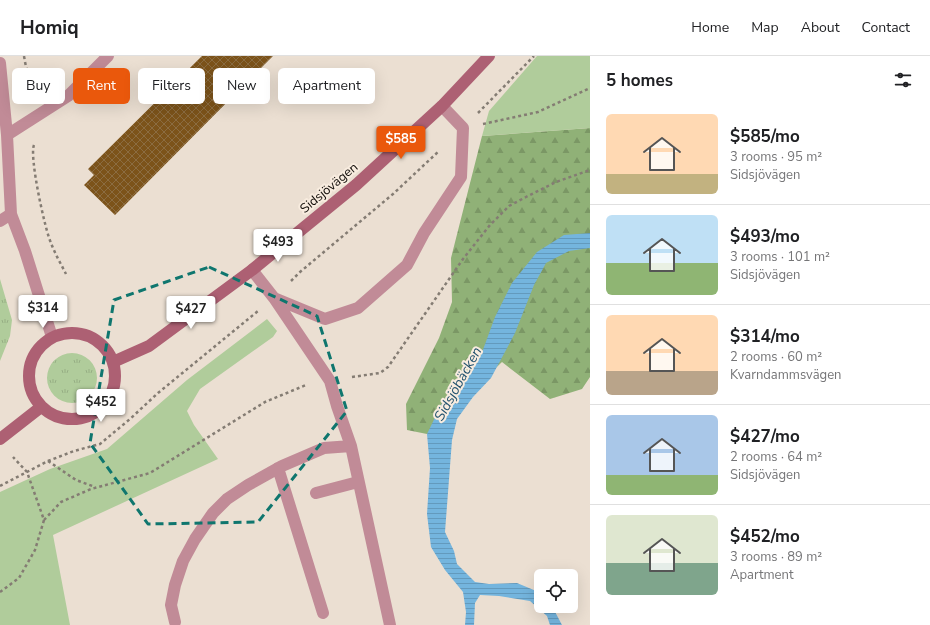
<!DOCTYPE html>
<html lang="en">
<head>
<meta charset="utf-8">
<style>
  :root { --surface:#fff; --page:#f2f2f2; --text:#202124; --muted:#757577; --line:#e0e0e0; --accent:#ea580c }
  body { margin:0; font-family:"Nunito Sans",sans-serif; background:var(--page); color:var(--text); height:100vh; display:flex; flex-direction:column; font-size:15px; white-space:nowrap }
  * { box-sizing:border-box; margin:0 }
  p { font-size:13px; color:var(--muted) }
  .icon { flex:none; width:22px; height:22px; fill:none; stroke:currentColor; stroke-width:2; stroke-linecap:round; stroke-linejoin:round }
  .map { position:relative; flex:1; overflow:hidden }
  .drawer { display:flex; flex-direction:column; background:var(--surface); width:340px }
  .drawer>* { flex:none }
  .guide { position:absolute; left:12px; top:12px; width:380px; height:36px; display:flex; gap:8px }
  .tools { position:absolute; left:534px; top:513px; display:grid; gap:8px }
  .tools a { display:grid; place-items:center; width:44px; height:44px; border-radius:6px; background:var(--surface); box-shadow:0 4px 16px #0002; font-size:20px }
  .price { position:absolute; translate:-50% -34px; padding:0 9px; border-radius:4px; background:#fff; color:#222; font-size:13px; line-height:26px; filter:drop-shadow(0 1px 2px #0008) }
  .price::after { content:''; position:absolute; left:50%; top:24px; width:12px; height:9px; margin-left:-6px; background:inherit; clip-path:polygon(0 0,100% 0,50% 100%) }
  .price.current { background:var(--accent); color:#fff }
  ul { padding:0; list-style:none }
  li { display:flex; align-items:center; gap:12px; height:100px; padding:0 16px }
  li+li { border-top:1px solid var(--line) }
  li span { display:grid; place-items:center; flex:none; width:112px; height:80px; border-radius:6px; color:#555 }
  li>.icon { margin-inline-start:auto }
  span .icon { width:48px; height:48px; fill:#fffc; stroke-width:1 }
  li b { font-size:17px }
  h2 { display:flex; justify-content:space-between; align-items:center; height:48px; padding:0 16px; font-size:17px }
  .tag { padding:0 14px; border-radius:6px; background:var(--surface); box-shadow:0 4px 16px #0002; font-size:14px; line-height:36px }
  .tag.current { background:var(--accent); color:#fff }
  header { display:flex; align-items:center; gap:24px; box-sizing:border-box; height:56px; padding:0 20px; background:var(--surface); border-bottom:1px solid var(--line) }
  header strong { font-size:19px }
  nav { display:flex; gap:22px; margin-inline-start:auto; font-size:14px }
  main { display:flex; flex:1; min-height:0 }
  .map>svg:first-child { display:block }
  .grass { fill:url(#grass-tufts) }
  .forest { fill:url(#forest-firs) }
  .green { fill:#b0cc9b }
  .water { fill:url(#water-rules) }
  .building { fill:url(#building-cross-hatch) }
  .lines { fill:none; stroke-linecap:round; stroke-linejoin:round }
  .path { stroke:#847c73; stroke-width:2.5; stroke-dasharray:3 3; stroke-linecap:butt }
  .service { stroke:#c18b97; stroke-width:12 }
  .minor { stroke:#c18b97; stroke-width:12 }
  .secondary { stroke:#ad6073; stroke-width:12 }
  .marked { fill:none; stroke:#0f766e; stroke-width:3; stroke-dasharray:8 5; stroke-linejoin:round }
  .labels { text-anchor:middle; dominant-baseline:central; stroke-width:4; stroke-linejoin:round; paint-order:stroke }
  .street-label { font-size:13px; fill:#100c08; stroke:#f8ecdf }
  .water-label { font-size:14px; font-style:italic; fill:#1f506d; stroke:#f8ecdf }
</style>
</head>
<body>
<header>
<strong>Homiq</strong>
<nav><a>Home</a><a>Map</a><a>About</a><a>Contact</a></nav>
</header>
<main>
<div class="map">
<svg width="590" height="569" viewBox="0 0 590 569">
  <defs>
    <pattern id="grass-tufts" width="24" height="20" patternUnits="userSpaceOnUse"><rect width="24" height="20" fill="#b0cc9b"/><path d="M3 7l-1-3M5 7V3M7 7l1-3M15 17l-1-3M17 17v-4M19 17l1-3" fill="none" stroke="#96ae84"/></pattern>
    <pattern id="forest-firs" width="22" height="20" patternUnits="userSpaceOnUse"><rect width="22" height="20" fill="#90b177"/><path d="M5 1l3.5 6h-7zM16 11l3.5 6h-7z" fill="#7b9765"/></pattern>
    <pattern id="water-rules" width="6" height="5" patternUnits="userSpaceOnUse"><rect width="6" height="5" fill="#74b5de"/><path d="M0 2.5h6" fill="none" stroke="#639abd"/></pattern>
    <pattern id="building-cross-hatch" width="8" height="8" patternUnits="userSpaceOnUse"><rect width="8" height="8" fill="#7c531a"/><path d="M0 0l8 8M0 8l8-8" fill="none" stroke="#8b6c41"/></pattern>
  </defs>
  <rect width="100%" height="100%" fill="#ebdfd2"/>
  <path class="grass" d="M0,223L12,264L10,280L0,305Z
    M47 322a25 25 0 1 1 50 0a25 25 0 1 1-50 0Z"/>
  <path class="forest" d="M590,72V321L582,333L550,343L502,306L427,378L407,374L406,348L439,282L452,246L451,202L482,80Z"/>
  <path class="green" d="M537,0H590V72L482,80L489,55Z
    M267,263L277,275L273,281L200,333L187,355L194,369L218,403L53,479L70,569H0V436L50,413L107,393L187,324Z"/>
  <path class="water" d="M590,177V192L569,195L546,207L534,229L515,277L491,322L473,341L457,363L452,384L445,476L454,495L457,508L475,526L489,528L517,527L541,537V550H552L562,569H550L547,560L530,545L499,540L480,539L475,547L474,569H465L466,556L463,536L445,514L431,491L427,458L430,412L427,378L443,345L481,299L495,261L512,227L537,196L564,179Z"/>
  <path class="building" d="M202,0H273L115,159L84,129L94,119L88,113Z"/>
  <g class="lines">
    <path class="path" d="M24,0C27,18 28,19 44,28
      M478,57L534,0
      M483,68L538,56L590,32
      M34,89C29,100 45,174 51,187C55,198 61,208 66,218
      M291,225L300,216L393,138L439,95
      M352,321L380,317L388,311L463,203L490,169L509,150L526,141L556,126L590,114
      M48,405L76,424L95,431
      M0,430L48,405L74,395L100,388L130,363L158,337L258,255
      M44,464L61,446L91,433L150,417L265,346L306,329
      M0,536L19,522L35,494L44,464L27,416L13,401"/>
    <path class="service" d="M252,214L274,242L330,325L337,350L351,390L390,569
      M274,242L325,263L358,252L407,209L424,177L461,121L463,72L442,50
      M278,412L323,557
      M316,437L358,426
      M175,566L171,549L175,529L183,505L195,483L213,457L227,443L248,429L282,410L324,392L351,390"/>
    <path class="minor" d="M0,7L7,79L11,158L25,195L52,281
      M7,79L68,40L108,0
      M0,165L11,158"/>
    <path class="secondary" d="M29 320a43 43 0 1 1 86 0a43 43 0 1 1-86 0Z
      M113,306L149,290L252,214L356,129L442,50L489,0
      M0,383L41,351"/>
  </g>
  <path class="marked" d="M209,211L317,260L347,355L258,466L148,468L90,387L114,244Z"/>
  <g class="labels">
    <g class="street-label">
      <text transform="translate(329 132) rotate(-40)">Sidsjövägen</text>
    </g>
    <g class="water-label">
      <text transform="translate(458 328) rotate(-61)">Sidsjöbäcken</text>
    </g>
  </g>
</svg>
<div class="tools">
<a><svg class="icon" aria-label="locate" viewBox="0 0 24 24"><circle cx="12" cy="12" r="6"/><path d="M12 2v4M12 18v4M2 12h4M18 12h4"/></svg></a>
</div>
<b class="price current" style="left:401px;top:104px">$585</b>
<b class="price" style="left:278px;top:207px">$493</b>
<b class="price" style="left:43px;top:273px">$314</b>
<b class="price" style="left:191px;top:274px">$427</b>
<b class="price" style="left:101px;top:367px">$452</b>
<div class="guide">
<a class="tag">Buy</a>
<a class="tag current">Rent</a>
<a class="tag">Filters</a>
<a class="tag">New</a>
<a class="tag">Apartment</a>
</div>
</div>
<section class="drawer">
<h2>5 homes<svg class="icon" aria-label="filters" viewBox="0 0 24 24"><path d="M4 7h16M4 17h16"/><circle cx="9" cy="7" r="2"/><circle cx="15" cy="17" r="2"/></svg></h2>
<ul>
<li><span style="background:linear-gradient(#ffd9b3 75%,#c2b280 0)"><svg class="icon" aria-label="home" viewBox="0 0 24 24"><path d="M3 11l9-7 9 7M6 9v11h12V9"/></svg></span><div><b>$585/mo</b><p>3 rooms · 95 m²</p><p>Sidsjövägen</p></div></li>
<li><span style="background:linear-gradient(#bfe0f5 60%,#8fb573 0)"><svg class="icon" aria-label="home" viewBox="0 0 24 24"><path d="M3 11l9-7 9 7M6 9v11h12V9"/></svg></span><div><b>$493/mo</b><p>3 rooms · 101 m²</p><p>Sidsjövägen</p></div></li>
<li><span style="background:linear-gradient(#ffd9b3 70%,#b9a48a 0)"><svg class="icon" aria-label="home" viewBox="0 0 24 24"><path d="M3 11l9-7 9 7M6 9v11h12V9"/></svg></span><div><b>$314/mo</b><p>2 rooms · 60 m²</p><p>Kvarndammsvägen</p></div></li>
<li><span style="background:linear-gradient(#a9c7e8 75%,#8fb573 0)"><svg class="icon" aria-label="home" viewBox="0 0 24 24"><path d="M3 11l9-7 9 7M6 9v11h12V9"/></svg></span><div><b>$427/mo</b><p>2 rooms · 64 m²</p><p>Sidsjövägen</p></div></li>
<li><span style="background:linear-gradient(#dfe7d0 60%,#7fa58c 0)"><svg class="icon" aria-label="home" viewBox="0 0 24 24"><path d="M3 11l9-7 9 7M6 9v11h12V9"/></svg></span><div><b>$452/mo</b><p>3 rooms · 89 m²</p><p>Apartment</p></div></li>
</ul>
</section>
</main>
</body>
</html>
